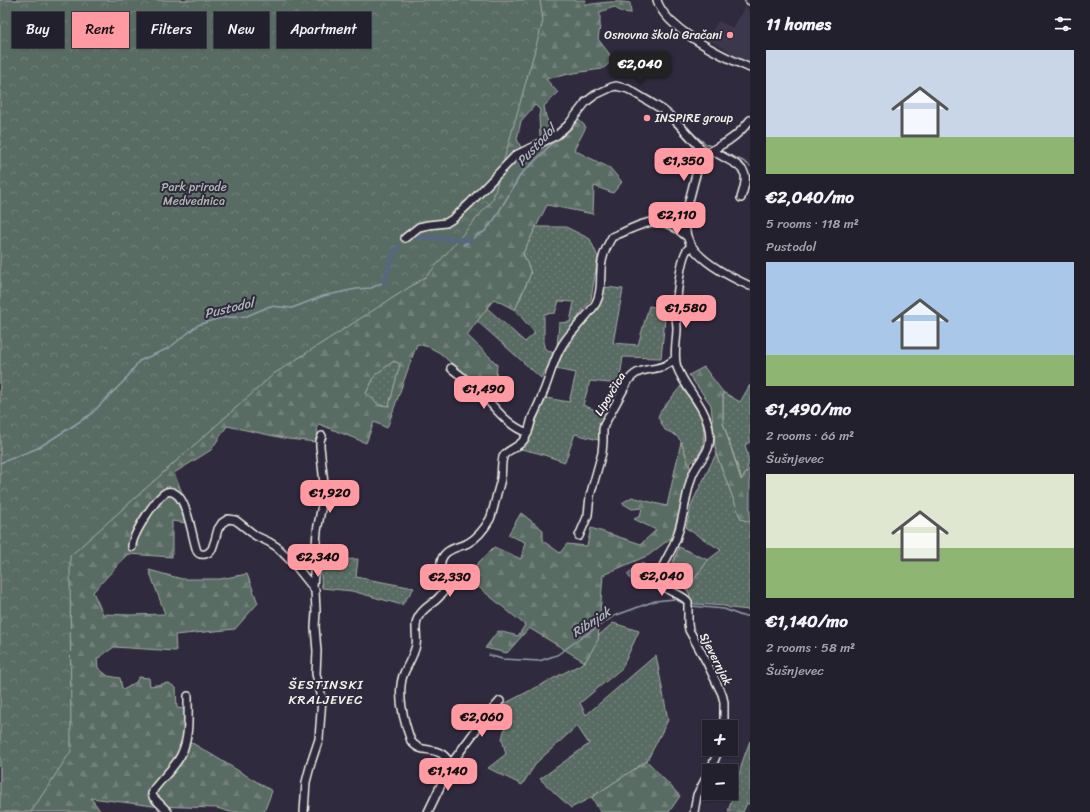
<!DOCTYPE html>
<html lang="en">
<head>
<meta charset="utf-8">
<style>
  :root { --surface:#23202e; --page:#2f2d3a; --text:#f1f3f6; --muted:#a3a3aa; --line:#403e4a; --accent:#ff9aa2 }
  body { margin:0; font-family:Sriracha,sans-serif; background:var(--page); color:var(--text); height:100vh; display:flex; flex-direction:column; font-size:15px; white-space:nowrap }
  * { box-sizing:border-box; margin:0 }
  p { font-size:13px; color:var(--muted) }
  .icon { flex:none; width:22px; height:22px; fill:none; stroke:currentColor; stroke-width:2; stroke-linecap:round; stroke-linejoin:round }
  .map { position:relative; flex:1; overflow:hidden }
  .drawer { display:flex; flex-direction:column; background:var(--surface); width:340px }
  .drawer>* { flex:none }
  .hud { position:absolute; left:12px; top:12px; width:380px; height:36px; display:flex; gap:8px }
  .buttons { position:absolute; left:702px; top:720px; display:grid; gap:8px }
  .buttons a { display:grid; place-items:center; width:36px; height:36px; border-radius:0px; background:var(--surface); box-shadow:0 1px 3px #0004,0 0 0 1px var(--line); font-size:20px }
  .price { position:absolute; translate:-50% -34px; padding:0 9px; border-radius:8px; background:var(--accent); color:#111; font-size:13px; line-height:26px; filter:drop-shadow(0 1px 2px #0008) }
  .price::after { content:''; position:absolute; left:50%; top:24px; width:12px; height:9px; margin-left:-6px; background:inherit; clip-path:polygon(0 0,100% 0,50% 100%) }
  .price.selected { background:#222; color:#fff }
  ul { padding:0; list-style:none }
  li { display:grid; align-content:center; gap:8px; height:212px; padding:0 16px }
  li span { display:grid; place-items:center; height:124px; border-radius:0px; color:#555 }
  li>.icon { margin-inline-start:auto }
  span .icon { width:72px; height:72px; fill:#fffc; stroke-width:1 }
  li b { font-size:17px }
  h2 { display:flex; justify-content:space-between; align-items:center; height:48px; padding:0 16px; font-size:17px }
  .tag { padding:0 14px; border-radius:0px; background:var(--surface); box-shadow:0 1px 3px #0004,0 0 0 1px var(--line); font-size:14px; line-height:36px }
  .tag.selected { background:var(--accent); color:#111 }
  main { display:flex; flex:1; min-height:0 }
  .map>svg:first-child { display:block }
  .built { fill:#3b384e }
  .grass { fill:url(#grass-dots); stroke:#a6aea6 }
  .forest { fill:url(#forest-firs); stroke:#a6aea6; fill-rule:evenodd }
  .park { fill:url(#park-crowns); stroke:#a6aea6 }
  .water { fill:url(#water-waves); stroke:#959faa }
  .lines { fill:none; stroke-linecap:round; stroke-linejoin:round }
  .shore { stroke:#b5babe; stroke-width:1 }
  .stream { stroke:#959faa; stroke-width:1.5 }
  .canal { stroke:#566880; stroke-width:5 }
  .minor-casing { stroke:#f4f1e8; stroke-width:10 }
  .minor { stroke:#2f2a3d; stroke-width:7 }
  .poi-dot { fill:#ff9aa2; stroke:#2f2a3d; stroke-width:1.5 }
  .labels { text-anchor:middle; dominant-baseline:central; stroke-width:4; stroke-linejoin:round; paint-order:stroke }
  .poi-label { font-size:12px; fill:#f4f1e8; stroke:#2f2a3d; text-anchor:end }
  .park-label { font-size:12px; fill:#aeb5ad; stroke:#2f2a3d }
  .street-label { font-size:12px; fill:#f4f1e8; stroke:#2f2a3d }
  .water-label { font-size:13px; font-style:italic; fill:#adb3b9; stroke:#2f2a3d }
  .neighbourhood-label { font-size:13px; letter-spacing:1px; fill:#f4f1e8; stroke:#2f2a3d }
</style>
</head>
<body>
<main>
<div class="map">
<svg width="750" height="812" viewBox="0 0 750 812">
  <defs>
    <pattern id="grass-dots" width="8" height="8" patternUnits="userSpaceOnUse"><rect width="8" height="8" fill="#596c64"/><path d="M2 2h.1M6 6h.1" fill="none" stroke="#71817a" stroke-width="1.8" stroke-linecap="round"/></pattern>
    <pattern id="forest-firs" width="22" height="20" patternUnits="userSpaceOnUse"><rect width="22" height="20" fill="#596c64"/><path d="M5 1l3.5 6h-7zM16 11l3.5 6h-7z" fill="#71817a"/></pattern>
    <pattern id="park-crowns" width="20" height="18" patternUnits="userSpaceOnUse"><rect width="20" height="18" fill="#596c64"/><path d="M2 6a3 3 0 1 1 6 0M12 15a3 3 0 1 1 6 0" fill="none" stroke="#71817a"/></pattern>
    <pattern id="water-waves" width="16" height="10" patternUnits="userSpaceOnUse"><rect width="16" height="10" fill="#566880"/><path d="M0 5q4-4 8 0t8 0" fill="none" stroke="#6f7e92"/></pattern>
  </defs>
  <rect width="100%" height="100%" fill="#2f2a3d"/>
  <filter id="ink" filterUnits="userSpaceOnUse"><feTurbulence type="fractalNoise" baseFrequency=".025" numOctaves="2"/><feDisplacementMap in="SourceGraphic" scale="8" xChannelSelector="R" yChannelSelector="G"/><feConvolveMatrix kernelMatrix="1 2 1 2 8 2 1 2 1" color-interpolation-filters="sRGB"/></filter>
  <g filter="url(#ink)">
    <path class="built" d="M745,6L750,12V65L731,57L732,53L711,41L708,45L705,43L718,21L733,28Z"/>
    <path class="grass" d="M536,227H566L590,239L598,257L591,299L557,347L559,323L570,322L574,302L559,301L555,313L544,314V348L555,354L541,378L477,321L487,308L525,342L535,333L515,310L531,273L523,253Z
      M605,287L623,289L613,343L638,345L649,306L666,309L661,358L623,357L619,384L590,381L583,405L605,414L598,440L575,434L565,462L538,453L521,449L530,434L546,398L569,402L576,373L556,369L563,353L600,303Z
      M394,361L401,364L389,406L379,405L366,393L376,374Z
      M750,385V442L745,445C750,462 750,465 742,480L723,423V392L740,402Z
      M681,386L702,416L704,433L703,446L699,454L689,465L681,441L674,434L665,430L658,417L660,412Z
      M716,454L741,518L750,522V609L749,610L730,608L725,606L695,604L692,603L689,593L687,590L708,560L721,550L686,528L692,503Z
      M319,558L334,560L358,559L356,577L414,588L402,605L352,591L322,588Z
      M613,623L639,631L622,668L580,703L586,715L656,655L668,720L647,761L592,797L571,808L540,779L589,744L577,726L537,762L522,785L488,768L506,754L502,739L506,723L502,705L585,662L598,636Z
      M750,741V805L747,803L743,812H728L744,757Z"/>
    <path class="forest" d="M0,0H586L585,5C600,3 616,0 630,3L631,13L621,12L614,7L600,12V26L598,39L614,60L602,69L574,73L546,79L558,93L544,106L546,117L551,129L546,137L540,136L539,117L540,110L535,105L521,121L517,139L523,152L536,147L576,117L586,127L574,150L610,168L622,182L613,193L594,186L593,214L547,205L523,253L531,273L515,310L494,299L467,335L497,364L496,381L482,391L440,353L429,347L417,344L387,428L374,422L366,443L319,424L317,426L318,434L316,442L288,439L227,426L211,450L174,473L195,524L172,521V557L128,554L93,592L103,614L130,615L165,614L149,570L182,579H220L247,574L258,603L235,629L175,635L176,651L114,647L97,659L98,668L108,676L120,678L122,688L125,689L136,682L139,677L149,678L150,686L169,683L176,688L177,708L187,709L184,738L272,791L264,812H230L217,808L153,806L91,798L101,812H0ZM394,361L400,364L389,406L379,405L366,393L376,374Z
      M704,367L723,392V423L741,480L750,468V522L741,519L716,454L711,405L689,375Z
      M681,442L691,470L672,537L649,555L603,575L598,640L585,662L529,628L507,653L485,648L498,631L518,636L525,625L465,576L494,547L521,559L525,542L508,535L521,513L543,530V541L560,553L567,544L587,546L591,528L641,544L656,530L634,519L640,516L642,508L632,509L622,503L632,497L654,503L667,506Z
      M679,547L708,560L687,590L667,577Z
      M647,761L680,796L669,812H600L592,797Z"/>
    <path class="park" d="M0,0H540L543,21L493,199L427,276L275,373L70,556L71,751L31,812H0Z"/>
    <path class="water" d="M642,562L656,576L637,588L627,574Z"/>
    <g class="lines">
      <path class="shore" d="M642,568L648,574V576L638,582L634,575Z"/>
      <path class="stream" d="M632,88L652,98L665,107
        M578,108L582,99L589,95
        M691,132L706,144L712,147
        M722,152L743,161L750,166
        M463,245L471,240L477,235L484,232L494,220L521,174L532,164L555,140
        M0,463L38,448L90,415L126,379L139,361L169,348L198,325L220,318L247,316L270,306L292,308L323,296L356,289L371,288L384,282
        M691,606L724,609L742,616H750
        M489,655L502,659L539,661L557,655L578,640L614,616L655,601L674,599L685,604"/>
      <path class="canal" d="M417,237L471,240
        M384,282L395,250L399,248"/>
      <defs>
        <path id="minor" d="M657,0C665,29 724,57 750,68
          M749,0L750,1
          M750,120C744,128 737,135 728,141C721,146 711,149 705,157C696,168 694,183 690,197C687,208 683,224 687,236C693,259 730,277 750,286
          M713,150C717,154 722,156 727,159C749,170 748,176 741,198
          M405,238L419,227L428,225L446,223L454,218L470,203L516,155L557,135L568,125L586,102L595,95L612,87L616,86L628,89L663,110L674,119L707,155
          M691,246C689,248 689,248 687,250C680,260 676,302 676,316C676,320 677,324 677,328C677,341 673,355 677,367C685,389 705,405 709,429C713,454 700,456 692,476C684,499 684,524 673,546C669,556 656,573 661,583C667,593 682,593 688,602V624L689,630L706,661L722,694L724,702V727
          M451,368C461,376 471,383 480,392C495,407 507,426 528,433
          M579,536L588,515L590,496L602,453L603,442V430L604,425L627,383C636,368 647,371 661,367C666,366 671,362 675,359
          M132,547C131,537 155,499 165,493C168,491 172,491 176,494C187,501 192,535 196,548C197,553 200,555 205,554L208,553L212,549L215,540L218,529L222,523L228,519L235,520L238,522L256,536L269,542L277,547L295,565L315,590L316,612L315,627L317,651L316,674L322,698L319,739L311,763L306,782L304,812
          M313,588L317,531L324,494V484L320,446V441L322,436
          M451,764C448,760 445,755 440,753C429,747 420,753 411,741C404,722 396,692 404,673C408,664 414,655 416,645C418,636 413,624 419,616C425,605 439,602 444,590C448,577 435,567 444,555C449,548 460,547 468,543C477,538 485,528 490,519C493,512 494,505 496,498C497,492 500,485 501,478C502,471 501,464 503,457C506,449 519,449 525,438C529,432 530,425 532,418C536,410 540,402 543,393C549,379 552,365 559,351C563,343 569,335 575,329C582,320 590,313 596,303C602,292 600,282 601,271C601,259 606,247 612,237C642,225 658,210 686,236
          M710,771L719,749
          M168,812L153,797L152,794L154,789C162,778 175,767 181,755C190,737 188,715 188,696
          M428,812L451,764L484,719L500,701
          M694,812L697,795L709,772"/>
      </defs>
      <use href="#minor" class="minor-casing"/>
      <use href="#minor" class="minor"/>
    </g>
  </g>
  <g class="poi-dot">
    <circle cx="730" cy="35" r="4"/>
    <circle cx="647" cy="118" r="4"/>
  </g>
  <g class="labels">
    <g class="poi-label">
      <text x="722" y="35">Osnovna škola Gračani</text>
      <text x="655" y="118" text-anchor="start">INSPIRE group</text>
    </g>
    <g class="park-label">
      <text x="194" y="187">Park prirode<tspan x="194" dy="14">Medvednica</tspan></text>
    </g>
    <g class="street-label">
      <text transform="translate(610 394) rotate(-59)">Lipovčica</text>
      <text transform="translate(716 659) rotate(63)">Sjevernjak</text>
    </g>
    <g class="water-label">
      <text transform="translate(536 145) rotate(-47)">Pustodol</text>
      <text transform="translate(229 308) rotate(-13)">Pustodol</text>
      <text transform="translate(591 622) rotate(-33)">Ribnjak</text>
    </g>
    <g class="neighbourhood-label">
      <text x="326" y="684">ŠESTINSKI<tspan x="326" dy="15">KRALJEVEC</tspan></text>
    </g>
  </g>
</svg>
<div class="buttons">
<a>+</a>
<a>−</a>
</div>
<b class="price selected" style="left:640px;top:85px">€2,040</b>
<b class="price" style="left:684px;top:182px">€1,350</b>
<b class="price" style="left:677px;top:236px">€2,110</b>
<b class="price" style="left:686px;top:329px">€1,580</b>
<b class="price" style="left:484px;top:410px">€1,490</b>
<b class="price" style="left:330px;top:514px">€1,920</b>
<b class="price" style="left:318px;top:578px">€2,340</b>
<b class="price" style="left:662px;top:597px">€2,040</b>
<b class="price" style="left:450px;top:598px">€2,330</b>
<b class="price" style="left:482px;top:738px">€2,060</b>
<b class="price" style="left:448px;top:792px">€1,140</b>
<div class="hud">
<a class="tag">Buy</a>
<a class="tag selected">Rent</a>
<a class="tag">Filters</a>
<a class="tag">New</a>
<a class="tag">Apartment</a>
</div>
</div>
<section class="drawer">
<h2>11 homes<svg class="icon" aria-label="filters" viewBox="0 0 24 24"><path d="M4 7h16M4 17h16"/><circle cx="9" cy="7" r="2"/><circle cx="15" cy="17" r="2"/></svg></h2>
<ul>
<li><span style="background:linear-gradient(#c9d6e8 70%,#8fb573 0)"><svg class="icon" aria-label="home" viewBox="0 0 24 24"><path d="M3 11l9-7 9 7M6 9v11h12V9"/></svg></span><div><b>€2,040/mo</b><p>5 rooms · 118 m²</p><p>Pustodol</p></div></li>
<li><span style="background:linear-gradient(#a9c7e8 75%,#8fb573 0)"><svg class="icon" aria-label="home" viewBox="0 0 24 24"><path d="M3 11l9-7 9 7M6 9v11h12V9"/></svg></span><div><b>€1,490/mo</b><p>2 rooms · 66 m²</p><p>Šušnjevec</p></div></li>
<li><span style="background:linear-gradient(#dfe7d0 60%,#8fb573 0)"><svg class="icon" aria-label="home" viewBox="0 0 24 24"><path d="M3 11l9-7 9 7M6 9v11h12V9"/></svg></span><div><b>€1,140/mo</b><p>2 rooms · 58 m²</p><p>Šušnjevec</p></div></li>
</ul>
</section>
</main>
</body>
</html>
